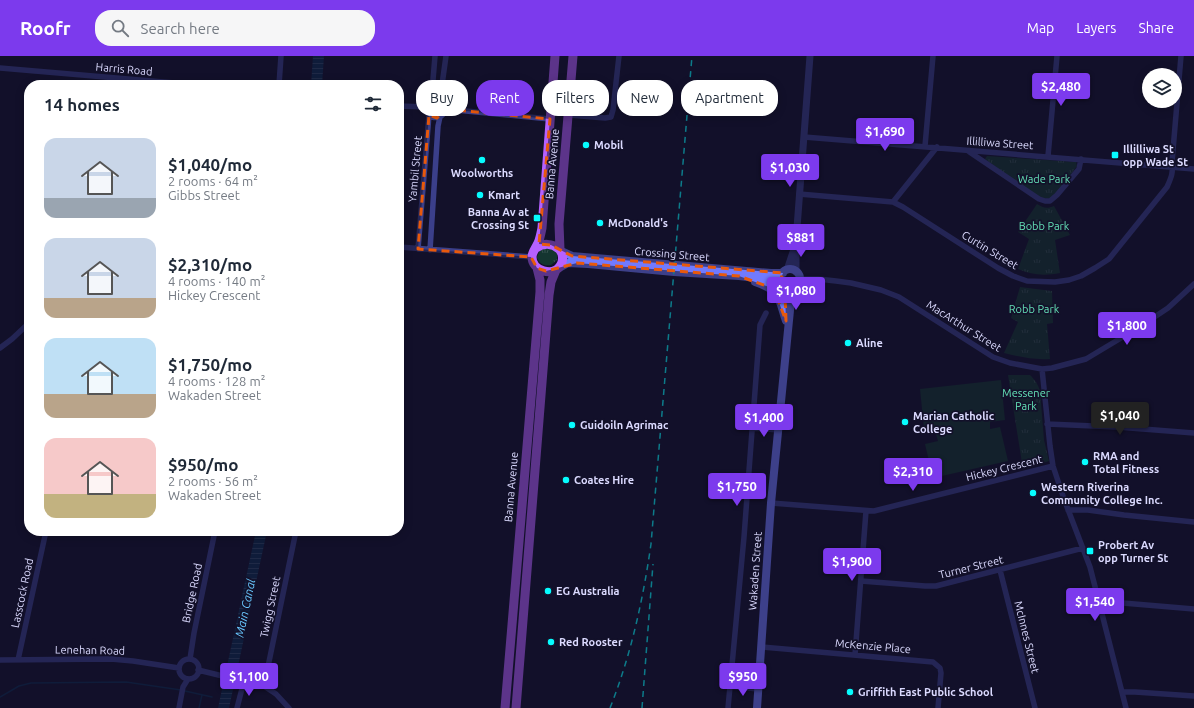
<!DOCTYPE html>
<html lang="en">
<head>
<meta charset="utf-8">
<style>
  :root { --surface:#fff; --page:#f6f6f7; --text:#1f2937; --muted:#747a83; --accent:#7c3aed }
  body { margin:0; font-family:Ubuntu,sans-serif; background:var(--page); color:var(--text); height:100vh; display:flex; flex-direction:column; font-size:15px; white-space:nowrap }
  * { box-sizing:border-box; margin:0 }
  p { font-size:13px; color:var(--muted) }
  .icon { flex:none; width:22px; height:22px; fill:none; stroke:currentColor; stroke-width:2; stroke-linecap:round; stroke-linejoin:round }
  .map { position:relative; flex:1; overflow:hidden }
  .details { position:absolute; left:24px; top:24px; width:380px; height:456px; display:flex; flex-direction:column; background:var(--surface); border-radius:16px; box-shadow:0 2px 10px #0003 }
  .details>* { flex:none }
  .banner { position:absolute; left:416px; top:24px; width:380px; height:36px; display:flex; gap:8px }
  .tools { position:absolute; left:1142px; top:12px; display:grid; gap:8px }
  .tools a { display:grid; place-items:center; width:40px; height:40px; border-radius:50%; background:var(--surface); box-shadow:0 2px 10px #0003; font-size:20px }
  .price { position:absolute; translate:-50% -34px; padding:0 9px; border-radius:4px; background:var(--accent); color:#fff; font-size:13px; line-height:26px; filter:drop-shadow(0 1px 2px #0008) }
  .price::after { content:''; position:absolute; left:50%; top:24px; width:12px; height:9px; margin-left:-6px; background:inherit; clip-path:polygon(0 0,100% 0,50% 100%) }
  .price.active { background:#222; color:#fff }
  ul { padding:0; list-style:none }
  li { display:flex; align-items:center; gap:12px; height:100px; padding:0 20px }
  li span { display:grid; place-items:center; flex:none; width:112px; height:80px; border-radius:12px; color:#555 }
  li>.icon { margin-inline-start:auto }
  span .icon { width:48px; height:48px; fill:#fffc; stroke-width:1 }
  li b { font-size:17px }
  h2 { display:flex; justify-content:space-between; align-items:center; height:48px; padding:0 20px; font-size:17px }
  .chip { padding:0 14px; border-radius:16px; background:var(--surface); box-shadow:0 2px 10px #0003; font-size:14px; line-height:36px }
  .chip.active { background:var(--accent); color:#fff }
  header { display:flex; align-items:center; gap:24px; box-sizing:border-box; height:56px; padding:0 20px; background:var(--accent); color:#fff }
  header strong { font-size:19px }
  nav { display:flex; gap:22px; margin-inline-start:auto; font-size:14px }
  .search { width:280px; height:36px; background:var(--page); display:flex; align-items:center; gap:10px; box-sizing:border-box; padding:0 14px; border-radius:16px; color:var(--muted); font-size:15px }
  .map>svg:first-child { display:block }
  .grass { fill:url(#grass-tufts) }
  .garden { fill:#143530 }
  .water { fill:url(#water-rules) }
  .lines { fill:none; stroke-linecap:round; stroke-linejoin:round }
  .stream { stroke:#0d2a4e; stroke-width:1.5 }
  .minor { stroke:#3b3f8a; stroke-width:5.5 }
  .tertiary { stroke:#3b3f8a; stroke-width:7 }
  .secondary { stroke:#717aff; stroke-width:8 }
  .primary { stroke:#b661ff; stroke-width:9 }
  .rail { stroke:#06fcff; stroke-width:1.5; stroke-dasharray:6 5; stroke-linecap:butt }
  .marked { fill:none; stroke:#e8590c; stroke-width:3; stroke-dasharray:8 5; stroke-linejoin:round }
  .poi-dot { fill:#06fcff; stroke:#13112a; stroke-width:1.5 }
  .labels { text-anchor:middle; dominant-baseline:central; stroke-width:3.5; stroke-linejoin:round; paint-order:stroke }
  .street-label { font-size:11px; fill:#dbdaff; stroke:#13112a }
  .poi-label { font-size:11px; font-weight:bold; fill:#dbdaff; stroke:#13112a; text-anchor:start }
  .park-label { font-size:11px; fill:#64e2b7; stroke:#13112a }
  .water-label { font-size:12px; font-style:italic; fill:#68c7ff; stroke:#13112a }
</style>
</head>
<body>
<header>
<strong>Roofr</strong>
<div class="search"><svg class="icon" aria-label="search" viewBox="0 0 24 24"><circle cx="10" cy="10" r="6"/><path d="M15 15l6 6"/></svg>Search here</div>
<nav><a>Map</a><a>Layers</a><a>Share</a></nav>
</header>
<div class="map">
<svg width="1194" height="652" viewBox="0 0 1194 652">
  <defs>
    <pattern id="grass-tufts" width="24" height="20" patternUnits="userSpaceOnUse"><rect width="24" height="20" fill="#143530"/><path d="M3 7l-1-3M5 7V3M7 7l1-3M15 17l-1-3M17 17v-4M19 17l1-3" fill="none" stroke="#36524f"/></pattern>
    <pattern id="water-rules" width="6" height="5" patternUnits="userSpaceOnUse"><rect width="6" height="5" fill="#0d2a4e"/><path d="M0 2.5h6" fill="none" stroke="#304869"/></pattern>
  </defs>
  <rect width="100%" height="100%" fill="#13112a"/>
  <path class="grass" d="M987,100L1076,106L1077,110L1055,140L1051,142L1039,143L985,103Z
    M1037,148C1043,152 1047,153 1054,150L1070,179L1055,184L1060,217C1044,220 1032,219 1018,213L1029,183L1018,176Z
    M547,192L554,194L557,198V204L551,209C544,210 539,208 537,201L540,194Z
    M1020,231L1052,235L1053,267L1047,268L1050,303C1033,304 1020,301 1004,297L1018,266L1011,262Z
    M1008,319H1030C1035,324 1038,328 1040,335L1044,384L1049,405L1023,413Z"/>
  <path class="garden" d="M1001,324L1005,364L990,366V373L1000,371L1008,405L933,422L925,388L938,385L934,372L924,373L920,333Z"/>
  <path class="water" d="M313,0H324L322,29H311Z
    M256,475H267L229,652H218Z"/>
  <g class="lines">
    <path class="stream" d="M185,635L212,641
      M0,641L19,630L31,627L126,626L181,634
      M199,652L202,639"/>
    <path class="minor" d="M0,12L198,29
      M279,29L281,0
      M441,45V36L446,0
      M429,46L433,43C450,43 448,65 432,61L426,54L427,48L432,36L435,0
      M399,50L426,51
      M445,53L550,63
      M569,59L605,62L611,61L613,54L619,0
      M804,81L1194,113
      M925,90L933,0
      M968,95L1039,143L1045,145H1050L1057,139L1079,113L1081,103
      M1048,100L1057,0
      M799,138L893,146L903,151L998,212L1013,220L1027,225L1055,226L1069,224L1081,220L1095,212L1109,203L1167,131C1172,120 1173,117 1172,106L1181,0
      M893,146L937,91
      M399,191L532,201
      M418,193L429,59
      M430,194L438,70L440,61
      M799,223H818L836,225L851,227L881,234L899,241L993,301L1010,307L1042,313L1052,312L1086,303L1141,270L1168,252L1194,228
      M0,292L12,283L29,267
      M1042,313L1050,390L1053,410L1064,443L1090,511L1126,652
      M1047,368L1117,371L1194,377
      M751,372L779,374
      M771,447L874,455L1053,410
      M1068,454H1088L1124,459L1194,466
      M1000,514L1035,652
      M861,525L925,530H936L1083,492
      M1099,546H1111L1194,553
      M761,591L933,606L940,612L941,617L938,652
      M855,599L866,455
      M190,603L194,577L215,475
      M179 613a10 10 0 1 1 20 0a10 10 0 1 1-20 0Z
      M0,604L111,603L133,605L179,612
      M18,604L46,475
      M198,614L264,630L276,638L289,652
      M264,630L296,475
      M730,630L758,633
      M1122,636H1135L1194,640
      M179,652L183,631L188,623
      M237,652L244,625
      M728,652L744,481L760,269L766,257"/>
    <path class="tertiary" d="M787,214L794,193
      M796,216V185L810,0"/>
    <path class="secondary" d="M561,195L572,200L771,217H783
      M559,212L568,207L588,208L674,216L739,220L765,223L781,227
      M780 223a10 10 0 1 1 20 0a10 10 0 1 1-20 0Z
      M755,226C781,235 778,241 786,265
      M757,652L771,447L791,244L796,230"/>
    <path class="primary" d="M536,192C543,187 552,187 559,193C563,197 564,205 560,210C553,221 532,215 532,201C532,196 536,192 538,187C540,183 541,177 542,172L555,0
      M560,194L559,168L573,0
      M505,652L540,236V224L537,212
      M516,652L549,239L551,226L556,214"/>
    <path class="rail" d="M610,652C631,599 643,544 651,488L692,0
      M642,652L653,508"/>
  </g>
  <path d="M0 0H1194V652H0ZM445,53L550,63L539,188L551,189L572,200L783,217L780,225L785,237L786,265L775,236L769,231L739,220L577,207L546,215L537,212L531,201L418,193L429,59L437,62Z" fill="#13112a" fill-opacity=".55" fill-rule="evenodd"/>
  <path class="marked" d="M445,53L550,63L539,188L551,189L572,200L783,217L780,225L785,237L786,265L775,236L769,231L739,220L577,207L546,215L537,212L531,201L418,193L429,59L437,62Z"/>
  <g class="poi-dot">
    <circle cx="586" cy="89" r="4"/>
    <rect x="1111" y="95" width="8" height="8" rx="2"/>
    <circle cx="482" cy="104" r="4"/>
    <circle cx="480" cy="139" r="4"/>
    <rect x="533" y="158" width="8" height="8" rx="2"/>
    <circle cx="600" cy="167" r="4"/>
    <circle cx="848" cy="287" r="4"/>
    <circle cx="905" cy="366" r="4"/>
    <circle cx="572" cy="369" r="4"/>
    <circle cx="1085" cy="406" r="4"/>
    <circle cx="566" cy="424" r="4"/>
    <circle cx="1033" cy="437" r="4"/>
    <rect x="1086" y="491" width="8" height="8" rx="2"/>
    <circle cx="548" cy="535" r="4"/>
    <circle cx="551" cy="586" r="4"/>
    <circle cx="850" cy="636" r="4"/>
  </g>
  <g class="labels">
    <g class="street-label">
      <text transform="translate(124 13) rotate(5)">Harris Road</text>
      <text transform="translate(1000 87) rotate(4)">Illilliwa Street</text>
      <text transform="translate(552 108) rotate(-85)">Banna Avenue</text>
      <text transform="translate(415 113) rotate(-85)">Yambil Street</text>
      <text transform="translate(990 194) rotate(31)">Curtin Street</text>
      <text transform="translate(672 198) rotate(5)">Crossing Street</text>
      <text transform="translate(964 270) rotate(32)">MacArthur Street</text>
      <text transform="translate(1004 412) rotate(-14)">Hickey Crescent</text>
      <text transform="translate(511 431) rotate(-85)">Banna Avenue</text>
      <text transform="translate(971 511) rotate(-14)">Turner Street</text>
      <text transform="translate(755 515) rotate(-86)">Wakaden Street</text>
      <text transform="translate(22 537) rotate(-78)">Lasscock Road</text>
      <text transform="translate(192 537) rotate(-78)">Bridge Road</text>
      <text transform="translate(270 551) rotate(-78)">Twigg Street</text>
      <text transform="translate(1027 581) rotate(76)">McInnes Street</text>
      <text transform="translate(873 590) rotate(5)">McKenzie Place</text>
      <text transform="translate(90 594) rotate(1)">Lenehan Road</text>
    </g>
    <g class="poi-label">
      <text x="594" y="89">Mobil</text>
      <text x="1123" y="93">Illilliwa St<tspan x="1123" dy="13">opp Wade St</tspan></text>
      <text x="482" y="117" text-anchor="middle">Woolworths</text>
      <text x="488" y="139">Kmart</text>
      <text x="529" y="156" text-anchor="end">Banna Av at<tspan x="529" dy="13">Crossing St</tspan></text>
      <text x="608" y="167">McDonald's</text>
      <text x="856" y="287">Aline</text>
      <text x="913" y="360">Marian Catholic<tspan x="913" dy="13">College</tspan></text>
      <text x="580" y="369">Guidoiln Agrimac</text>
      <text x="1093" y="400">RMA and<tspan x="1093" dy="13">Total Fitness</tspan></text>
      <text x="574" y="424">Coates Hire</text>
      <text x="1041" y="431">Western Riverina<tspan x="1041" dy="13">Community College Inc.</tspan></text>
      <text x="1098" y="489">Probert Av<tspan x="1098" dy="13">opp Turner St</tspan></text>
      <text x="556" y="535">EG Australia</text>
      <text x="559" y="586">Red Rooster</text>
      <text x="858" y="636">Griffith East Public School</text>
    </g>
    <g class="park-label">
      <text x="1044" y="123">Wade Park</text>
      <text x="1044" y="170">Bobb Park</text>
      <text x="1034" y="253">Robb Park</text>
      <text x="1026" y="337">Messener<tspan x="1026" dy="13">Park</tspan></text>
    </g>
    <g class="water-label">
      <text transform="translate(245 552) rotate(-78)">Main Canal</text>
    </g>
  </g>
</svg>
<div class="tools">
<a><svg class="icon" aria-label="layers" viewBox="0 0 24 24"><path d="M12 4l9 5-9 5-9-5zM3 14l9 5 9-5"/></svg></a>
</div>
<b class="price" style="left:1061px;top:51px">$2,480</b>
<b class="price" style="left:885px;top:96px">$1,690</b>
<b class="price" style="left:790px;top:132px">$1,030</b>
<b class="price" style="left:801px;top:202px">$881</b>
<b class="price" style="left:796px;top:255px">$1,080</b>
<b class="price" style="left:1127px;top:290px">$1,800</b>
<b class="price active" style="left:1120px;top:380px">$1,040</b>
<b class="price" style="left:764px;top:382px">$1,400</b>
<b class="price" style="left:913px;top:436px">$2,310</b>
<b class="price" style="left:737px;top:451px">$1,750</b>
<b class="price" style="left:852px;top:526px">$1,900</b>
<b class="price" style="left:1095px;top:566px">$1,540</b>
<b class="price" style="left:249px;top:641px">$1,100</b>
<b class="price" style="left:743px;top:641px">$950</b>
<div class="banner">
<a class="chip">Buy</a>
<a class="chip active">Rent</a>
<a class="chip">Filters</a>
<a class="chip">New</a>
<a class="chip">Apartment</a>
</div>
<section class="details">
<h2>14 homes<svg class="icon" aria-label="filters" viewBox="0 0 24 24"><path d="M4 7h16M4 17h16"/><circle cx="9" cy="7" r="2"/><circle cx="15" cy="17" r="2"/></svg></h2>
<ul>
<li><span style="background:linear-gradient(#c9d6e8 75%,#9aa5b1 0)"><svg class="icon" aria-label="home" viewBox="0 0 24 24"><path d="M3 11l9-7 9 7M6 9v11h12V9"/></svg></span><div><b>$1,040/mo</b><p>2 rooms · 64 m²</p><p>Gibbs Street</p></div></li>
<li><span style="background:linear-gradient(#c9d6e8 75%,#b9a48a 0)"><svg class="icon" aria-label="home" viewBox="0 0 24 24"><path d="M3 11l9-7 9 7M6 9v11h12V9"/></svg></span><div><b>$2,310/mo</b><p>4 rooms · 140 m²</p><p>Hickey Crescent</p></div></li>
<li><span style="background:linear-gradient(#bfe0f5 70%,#b9a48a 0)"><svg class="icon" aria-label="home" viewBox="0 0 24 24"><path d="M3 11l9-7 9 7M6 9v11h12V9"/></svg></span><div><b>$1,750/mo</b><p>4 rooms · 128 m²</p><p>Wakaden Street</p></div></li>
<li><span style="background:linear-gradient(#f6c9c9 70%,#c2b280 0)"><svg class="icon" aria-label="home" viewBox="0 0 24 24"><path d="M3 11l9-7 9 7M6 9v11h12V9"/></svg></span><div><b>$950/mo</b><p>2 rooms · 56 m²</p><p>Wakaden Street</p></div></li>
</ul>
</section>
</div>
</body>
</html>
